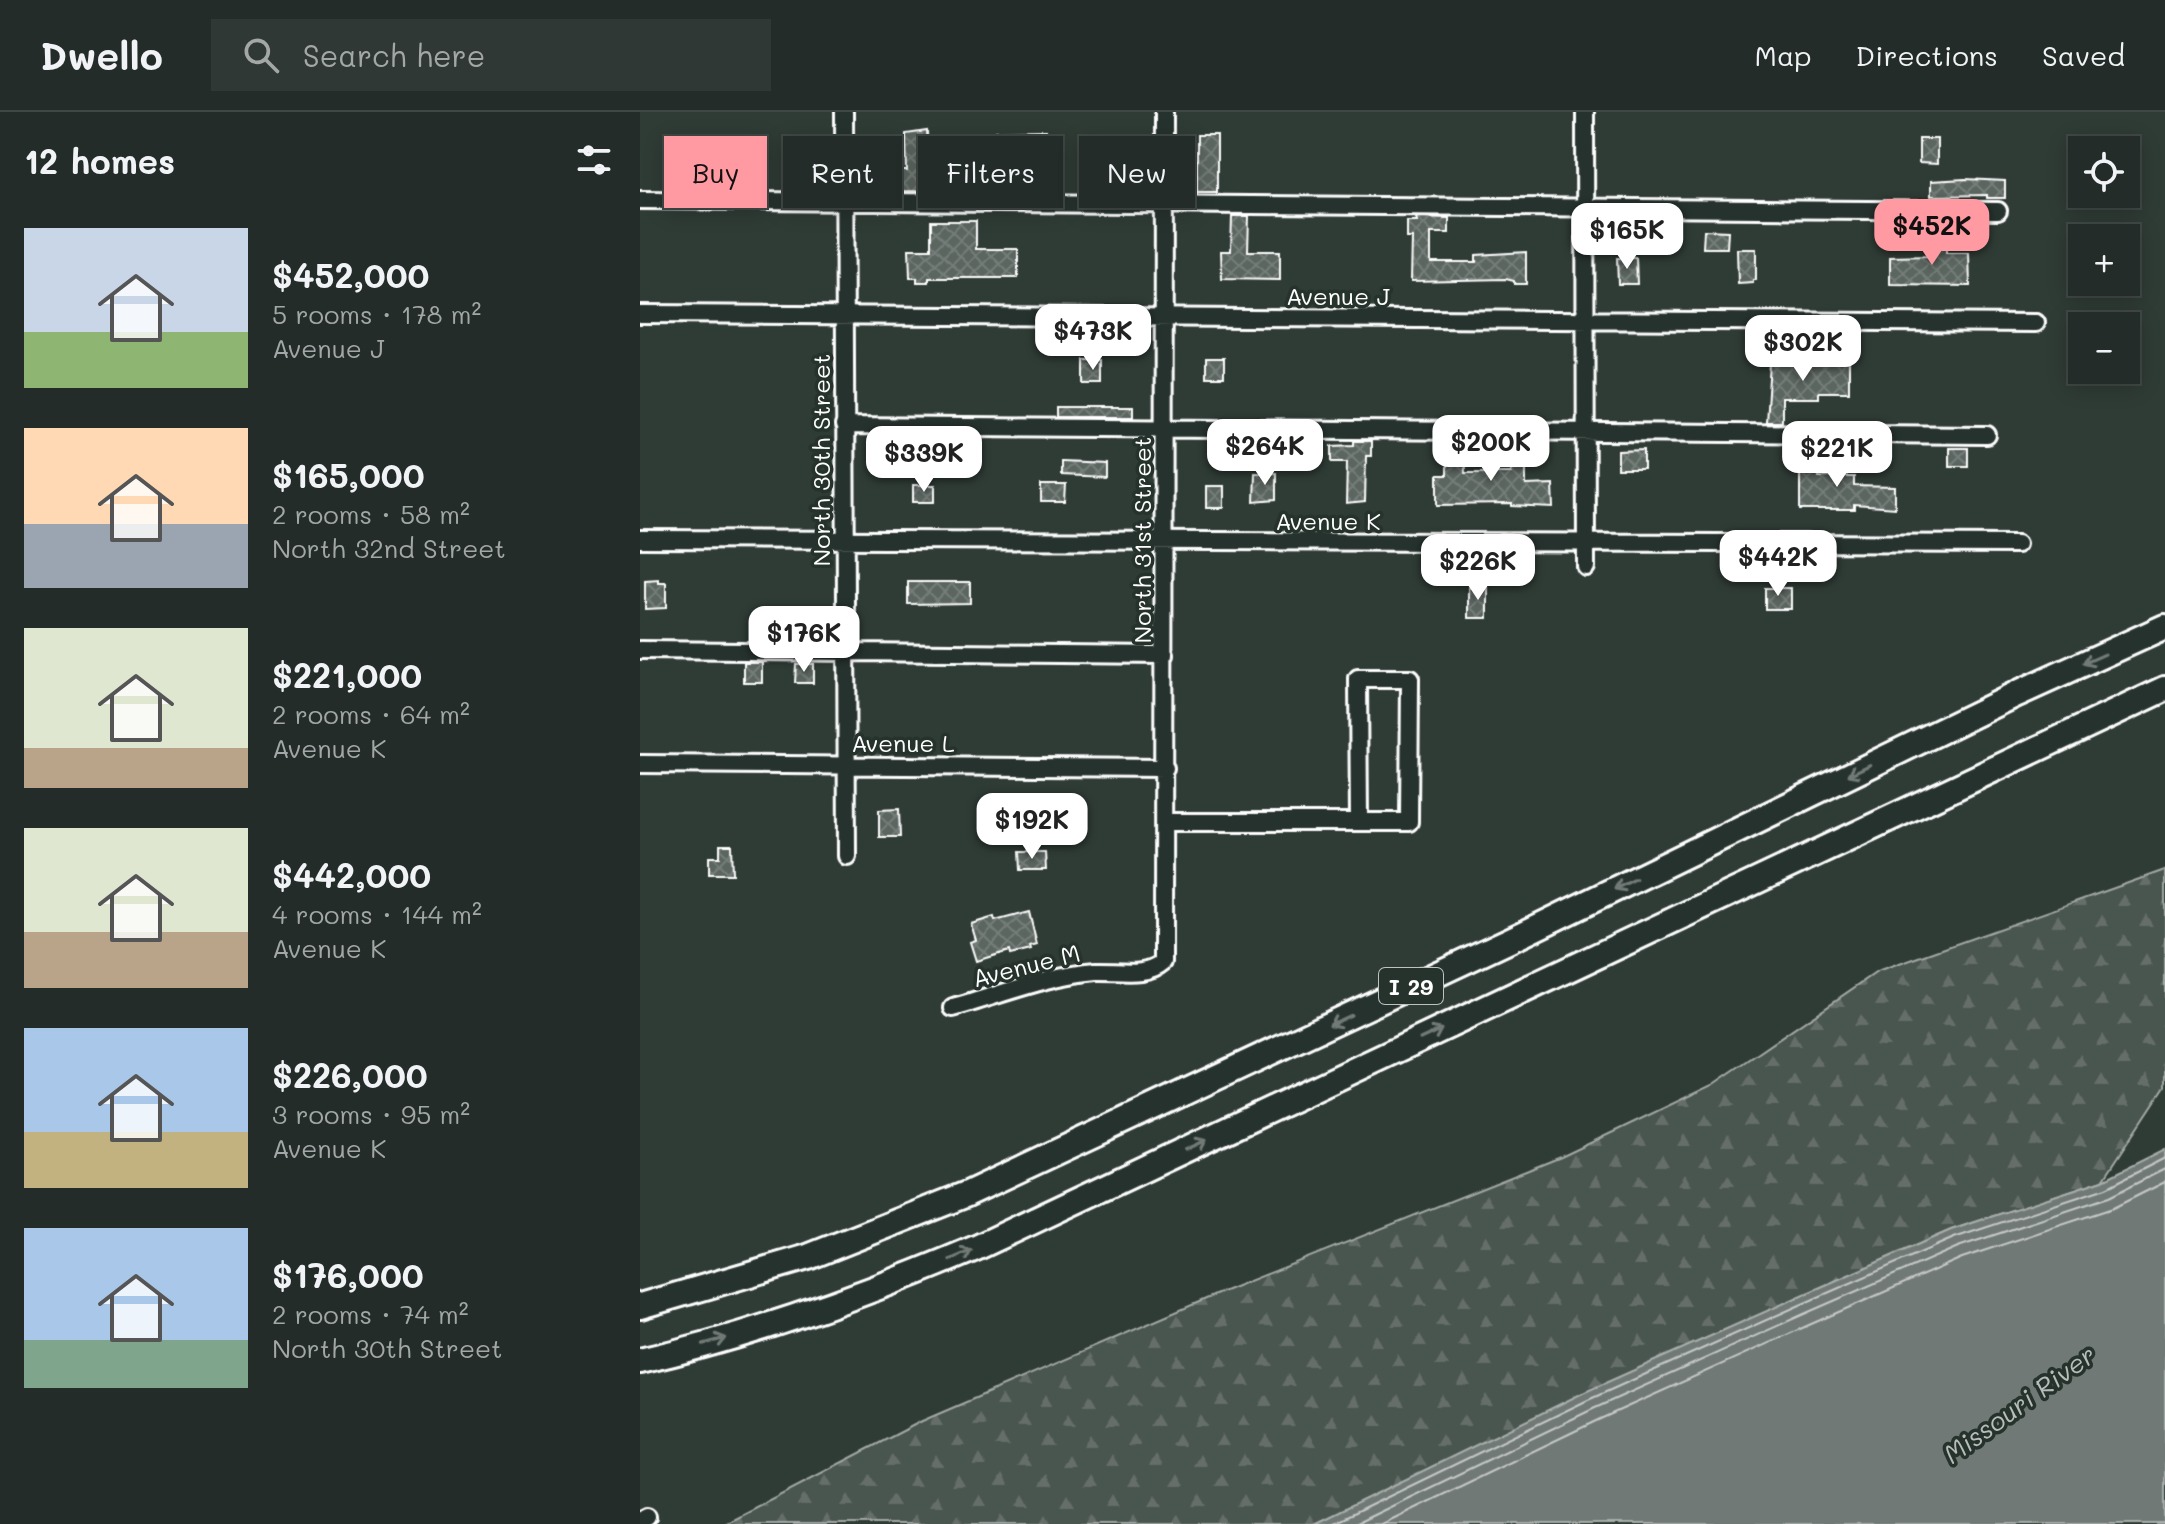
<!DOCTYPE html>
<html lang="en">
<head>
<meta charset="utf-8">
<style>
  :root { --surface:#232c28; --page:#2f3834; --text:#f1f3f6; --muted:#a3a7a8; --line:#404845; --accent:#ff9aa2 }
  body { margin:0; font-family:Mali,sans-serif; background:var(--page); color:var(--text); height:100vh; display:flex; flex-direction:column; font-size:30px; white-space:nowrap }
  * { box-sizing:border-box; margin:0 }
  p { font-size:26px; color:var(--muted) }
  .icon { flex:none; width:44px; height:44px; fill:none; stroke:currentColor; stroke-width:2; stroke-linecap:round; stroke-linejoin:round }
  .map { position:relative; flex:1; overflow:hidden }
  .panel { display:flex; flex-direction:column; background:var(--surface); width:640px }
  .panel>* { flex:none }
  .guide { position:absolute; left:24px; top:24px; width:760px; height:72px; display:flex; gap:16px }
  .fabs { position:absolute; left:1428px; top:24px; display:grid; gap:16px }
  .fabs a { display:grid; place-items:center; width:72px; height:72px; border-radius:0px; background:var(--surface); box-shadow:0 4px 20px #0003,0 0 0 2px var(--line); font-size:40px }
  .price { position:absolute; translate:-50% -68px; padding:0 18px; border-radius:16px; background:#fff; color:#222; font-size:26px; line-height:52px; filter:drop-shadow(0 2px 4px #0008) }
  .price::after { content:''; position:absolute; left:50%; top:48px; width:24px; height:18px; margin-left:-12px; background:inherit; clip-path:polygon(0 0,100% 0,50% 100%) }
  .price.current { background:var(--accent); color:#111 }
  ul { padding:0; list-style:none }
  li { display:flex; align-items:center; gap:24px; height:200px; padding:0 24px }
  li span { display:grid; place-items:center; flex:none; width:224px; height:160px; border-radius:0px; color:#555 }
  li>.icon { margin-inline-start:auto }
  span .icon { width:96px; height:96px; fill:#fffc; stroke-width:1 }
  li b { font-size:34px }
  h2 { display:flex; justify-content:space-between; align-items:center; height:96px; padding:0 24px; font-size:34px }
  .pill { padding:0 28px; border-radius:0px; background:var(--surface); box-shadow:0 4px 20px #0003,0 0 0 2px var(--line); font-size:28px; line-height:72px }
  .pill.current { background:var(--accent); color:#111 }
  header { display:flex; align-items:center; gap:48px; box-sizing:border-box; height:112px; padding:0 40px; background:var(--surface); border-bottom:2px solid var(--line) }
  header strong { font-size:38px }
  nav { display:flex; gap:44px; margin-inline-start:auto; font-size:28px }
  .search { width:560px; height:72px; background:var(--page); display:flex; align-items:center; gap:20px; box-sizing:border-box; padding:0 28px; border-radius:0px; color:var(--muted); font-size:30px }
  main { display:flex; flex:1; min-height:0 }
  .map>svg:first-child { display:block }
  .forest { fill:url(#forest-firs); stroke:#a4aaa7; stroke-width:2 }
  .water { fill:#707975; stroke:#a9afac; stroke-width:2 }
  .lines { fill:none; stroke-linecap:round; stroke-linejoin:round }
  .shore { stroke:#c6c9c8; stroke-width:2 }
  .building { fill:url(#building-cross-hatch); stroke:#fff; stroke-width:2 }
  .minor-casing { stroke:#fff; stroke-width:22 }
  .highway-casing { stroke:#fff; stroke-width:30 }
  .minor { stroke:#26332d; stroke-width:16 }
  .highway { stroke:#26332d; stroke-width:24 }
  .oneway { stroke:#727a76 }
  .labels { text-anchor:middle; dominant-baseline:central; stroke-width:7; stroke-linejoin:round; paint-order:stroke }
  .shield { fill:#26332d; stroke:#bec2c0; stroke-width:2 }
  .shield-label { font-size:22px; font-weight:bold; fill:#fff }
  .street-label { font-size:24px; fill:#fff; stroke:#26332d }
  .water-label { font-size:26px; font-style:italic; fill:#b8bcba; stroke:#26332d }
</style>
</head>
<body>
<header>
<strong>Dwello</strong>
<div class="search"><svg class="icon" aria-label="search" viewBox="0 0 24 24"><circle cx="10" cy="10" r="6"/><path d="M15 15l6 6"/></svg>Search here</div>
<nav><a>Map</a><a>Directions</a><a>Saved</a></nav>
</header>
<main>
<section class="panel">
<h2>12 homes<svg class="icon" aria-label="filters" viewBox="0 0 24 24"><path d="M4 7h16M4 17h16"/><circle cx="9" cy="7" r="2"/><circle cx="15" cy="17" r="2"/></svg></h2>
<ul>
<li><span style="background:linear-gradient(#c9d6e8 65%,#8fb573 0)"><svg class="icon" aria-label="home" viewBox="0 0 24 24"><path d="M3 11l9-7 9 7M6 9v11h12V9"/></svg></span><div><b>$452,000</b><p>5 rooms · 178 m²</p><p>Avenue J</p></div></li>
<li><span style="background:linear-gradient(#ffd9b3 60%,#9aa5b1 0)"><svg class="icon" aria-label="home" viewBox="0 0 24 24"><path d="M3 11l9-7 9 7M6 9v11h12V9"/></svg></span><div><b>$165,000</b><p>2 rooms · 58 m²</p><p>North 32nd Street</p></div></li>
<li><span style="background:linear-gradient(#dfe7d0 75%,#b9a48a 0)"><svg class="icon" aria-label="home" viewBox="0 0 24 24"><path d="M3 11l9-7 9 7M6 9v11h12V9"/></svg></span><div><b>$221,000</b><p>2 rooms · 64 m²</p><p>Avenue K</p></div></li>
<li><span style="background:linear-gradient(#dfe7d0 65%,#b9a48a 0)"><svg class="icon" aria-label="home" viewBox="0 0 24 24"><path d="M3 11l9-7 9 7M6 9v11h12V9"/></svg></span><div><b>$442,000</b><p>4 rooms · 144 m²</p><p>Avenue K</p></div></li>
<li><span style="background:linear-gradient(#a9c7e8 65%,#c2b280 0)"><svg class="icon" aria-label="home" viewBox="0 0 24 24"><path d="M3 11l9-7 9 7M6 9v11h12V9"/></svg></span><div><b>$226,000</b><p>3 rooms · 95 m²</p><p>Avenue K</p></div></li>
<li><span style="background:linear-gradient(#a9c7e8 70%,#7fa58c 0)"><svg class="icon" aria-label="home" viewBox="0 0 24 24"><path d="M3 11l9-7 9 7M6 9v11h12V9"/></svg></span><div><b>$176,000</b><p>2 rooms · 74 m²</p><p>North 30th Street</p></div></li>
</ul>
</section>
<div class="map">
<svg width="1525" height="1412" viewBox="0 0 1525 1412">
  <defs>
    <pattern id="forest-firs" width="22" height="20" patternUnits="userSpaceOnUse" patternTransform="scale(2)"><rect width="22" height="20" fill="#4a544f"/><path d="M5 1l3.5 6h-7zM16 11l3.5 6h-7z" fill="#656e69"/></pattern>
    <pattern id="building-cross-hatch" width="8" height="8" patternUnits="userSpaceOnUse" patternTransform="scale(2)"><rect width="8" height="8" fill="#5b6661"/><path d="M0 0l8 8M0 8l8-8" fill="none" stroke="#747d79"/></pattern>
  </defs>
  <rect width="100%" height="100%" fill="#2f3b35"/>
  <filter id="ink" filterUnits="userSpaceOnUse"><feTurbulence type="fractalNoise" baseFrequency=".0125" numOctaves="2"/><feDisplacementMap in="SourceGraphic" scale="16" xChannelSelector="R" yChannelSelector="G"/><feConvolveMatrix kernelMatrix="1 2 1 2 8 2 1 2 1" color-interpolation-filters="sRGB"/></filter>
  <g filter="url(#ink)">
    <path class="forest" d="M1525,758V974L1463,1068L1311,1118L1156,1186L674,1412H83L282,1309L587,1178L921,1045L1072,973L1237,860Z"/>
    <path class="water" d="M1525,1037V1412H674L945,1280L1156,1186L1311,1118L1463,1068Z"/>
    <g class="lines">
      <path class="shore" d="M692,1412L948,1288L1160,1193L1314,1126L1466,1076L1525,1046
        M715,1412L953,1297L1164,1202L1318,1135L1469,1085L1525,1057
        M742,1412L958,1308L1169,1213L1322,1146L1473,1096L1525,1070"/>
    </g>
    <path class="building" d="M406,18V46L356,47V19Z
      M287,19L288,63H310V80L261,79V75H240V59H267L266,22Z
      M557,23H577V80H557Z
      M1279,27H1297V52L1279,51Z
      M1325,67L1365,69V86H1347V83L1291,84V69Z
      M592,104H609L608,139H640V168L582,167L581,139H591Z
      M776,105L809,106V121H791V150H836V143L886,140V172H874V169L866,167L771,169L772,126H767V109H777Z
      M291,109H336V137H378V166H289V170H277V166H270L269,137H291Z
      M1064,118L1088,119L1087,136H1063Z
      M1290,120H1306V141H1329L1330,174L1250,173V145L1290,144Z
      M1097,137H1116V168H1113V171L1098,172Z
      M977,146H996L997,172H978Z
      M566,246H584V265H566Z
      M444,248H462V272H444Z
      M1137,249L1209,250V280H1179V286H1142V310H1126L1130,251H1137Z
      M416,295H493V305H416Z
      M714,329H731V344H726L725,390L706,392L707,350H692V334L714,333Z
      M807,330H824L825,361H871V330H886V373L913,372L914,396L872,394V392L798,393V363H807Z
      M1309,336H1328V354H1309Z
      M1004,338V357H978V339Z
      M1160,338H1179V365H1214V374L1255,375V396L1214,393V398H1160Z
      M421,349L465,351V365L421,363Z
      M615,361H636V388L614,390Z
      M273,373H295V390H273Z
      M401,373H426L425,390H401Z
      M566,374H584V396H566Z
      M19,468V471H26V496L5,497V469Z
      M268,470H330V491L268,492Z
      M829,475H848V506H829Z
      M1125,476H1151V497H1125Z
      M104,550H122V570H104Z
      M156,552H173V571H155Z
      M259,697L260,725H239V698Z
      M80,733H92L93,762H69V745H80Z
      M379,740H405L406,758H380Z
      M389,800L397,833L390,835L391,838L370,843L369,839L336,849L330,830L336,828L331,812L354,805L355,809Z"/>
    <g class="lines">
      <defs>
        <path id="minor" d="M204,0L207,744
          M945,0L946,455
          M0,88L1358,99
          M0,202L1396,211
          M204,314L1347,323
          M0,427L1377,432
          M0,538L525,543
          M0,652L525,656
          M525,710H769L770,567H718L719,710
          M313,896C360,883 409,863 457,859C478,858 506,865 523,850L524,0
          M0,1409L7,1405"/>
        <path id="highway" d="M0,1194L168,1145L327,1082L885,821L1377,582L1525,515
          M0,1249C115,1223 227,1182 336,1136L1525,577"/>
      </defs>
      <use href="#minor" class="minor-casing"/>
      <use href="#highway" class="highway-casing"/>
      <use href="#minor" class="minor"/>
      <use href="#highway" class="highway"/>
    </g>
    <defs><path id="oneway-shaft" d="M-6 0H5M1.5-3L5.5 0L1.5 3" fill="none" stroke-width="1.6" stroke-linecap="round" stroke-linejoin="round" transform="scale(2)"/></defs>
    <g class="oneway">
      <use href="#oneway-shaft" transform="translate(1454 547) rotate(156)"/>
      <use href="#oneway-shaft" transform="translate(1219 658) rotate(154)"/>
      <use href="#oneway-shaft" transform="translate(985 772) rotate(154)"/>
      <use href="#oneway-shaft" transform="translate(700 908) rotate(155)"/>
      <use href="#oneway-shaft" transform="translate(791 922) rotate(-25)"/>
      <use href="#oneway-shaft" transform="translate(556 1033) rotate(-25)"/>
      <use href="#oneway-shaft" transform="translate(321 1143) rotate(-23)"/>
      <use href="#oneway-shaft" transform="translate(75 1229) rotate(-15)"/>
    </g>
  </g>
  <g class="labels">
    <rect class="shield" x="739" y="856" width="64" height="36" rx="6"/>
    <g class="shield-label">
      <text x="771" y="874">I 29</text>
    </g>
    <g class="street-label">
      <text x="698" y="183">Avenue J</text>
      <text transform="translate(180 348) rotate(-90)">North 30th Street</text>
      <text x="688" y="408">Avenue K</text>
      <text transform="translate(501 428) rotate(-90)">North 31st Street</text>
      <text x="263" y="630">Avenue L</text>
      <text transform="translate(386 853) rotate(-14)">Avenue M</text>
    </g>
    <g class="water-label">
      <text transform="translate(1379 1292) rotate(-36)">Missouri River</text>
    </g>
  </g>
</svg>
<div class="fabs">
<a><svg class="icon" aria-label="locate" viewBox="0 0 24 24"><circle cx="12" cy="12" r="6"/><path d="M12 2v4M12 18v4M2 12h4M18 12h4"/></svg></a>
<a>+</a>
<a>−</a>
</div>
<b class="price current" style="left:1292px;top:155px">$452K</b>
<b class="price" style="left:987px;top:159px">$165K</b>
<b class="price" style="left:453px;top:260px">$473K</b>
<b class="price" style="left:1163px;top:271px">$302K</b>
<b class="price" style="left:851px;top:371px">$200K</b>
<b class="price" style="left:625px;top:375px">$264K</b>
<b class="price" style="left:1197px;top:377px">$221K</b>
<b class="price" style="left:284px;top:382px">$339K</b>
<b class="price" style="left:1138px;top:486px">$442K</b>
<b class="price" style="left:838px;top:490px">$226K</b>
<b class="price" style="left:164px;top:562px">$176K</b>
<b class="price" style="left:392px;top:749px">$192K</b>
<div class="guide">
<a class="pill current">Buy</a>
<a class="pill">Rent</a>
<a class="pill">Filters</a>
<a class="pill">New</a>
</div>
</div>
</main>
</body>
</html>
